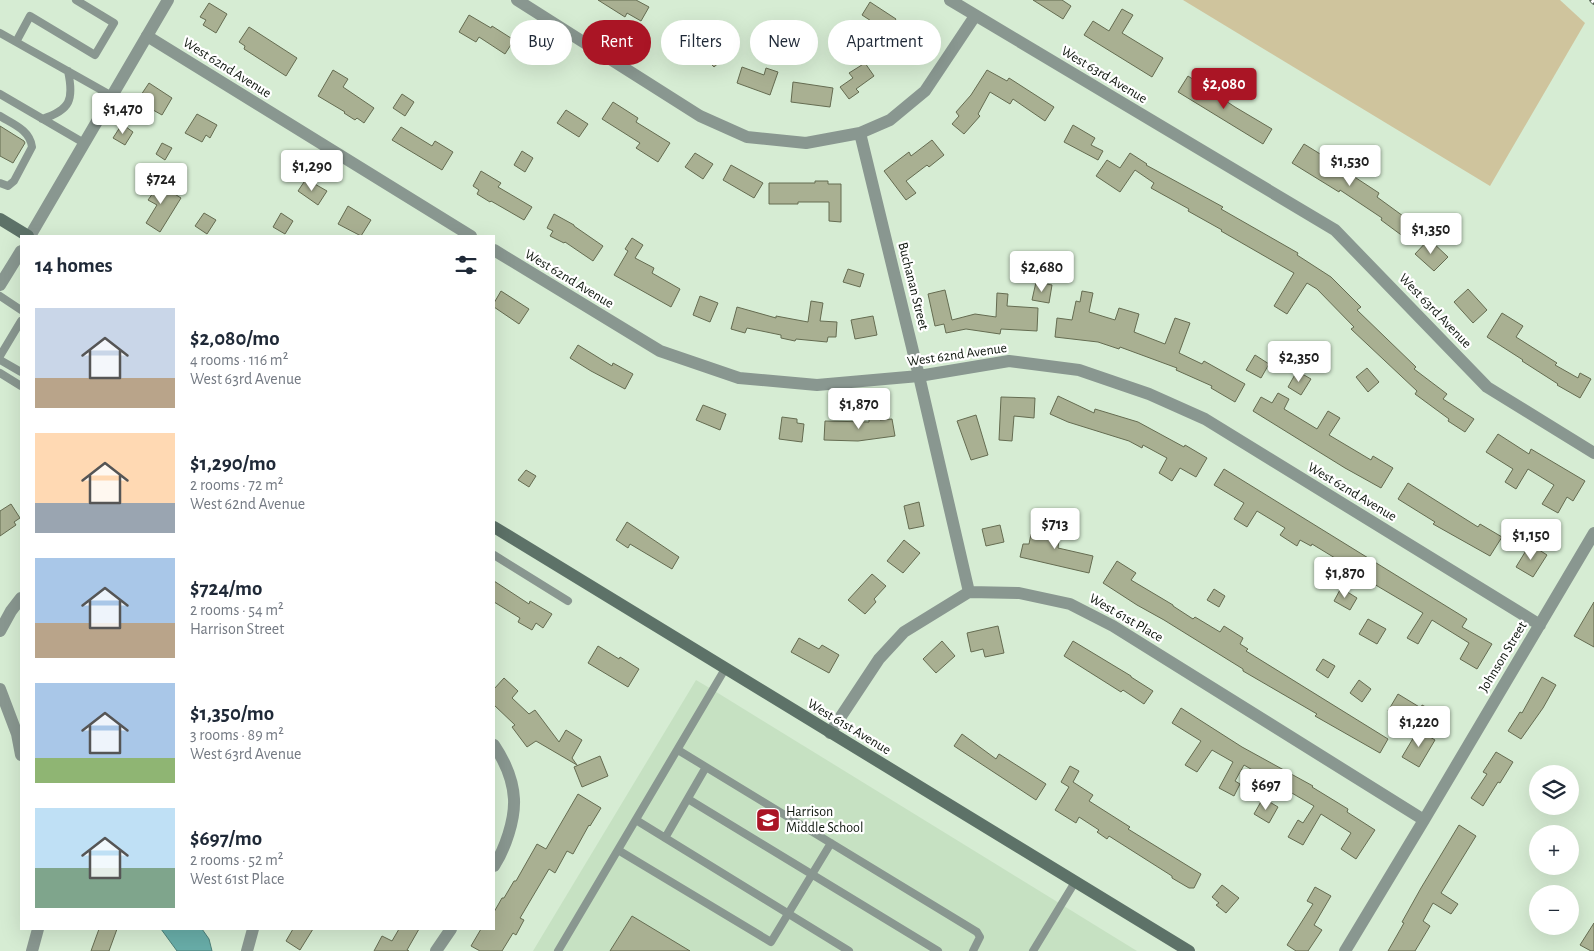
<!DOCTYPE html>
<html lang="en">
<head>
<meta charset="utf-8">
<style>
  :root { --surface:#fff; --page:#f2f2f3; --text:#1f2937; --muted:#747a83; --accent:#aa1525 }
  body { margin:0; font-family:"Alegreya Sans",sans-serif; background:var(--page); color:var(--text); height:100vh; display:flex; flex-direction:column; font-size:19px; white-space:nowrap }
  * { box-sizing:border-box; margin:0 }
  p { font-size:16px; color:var(--muted) }
  .icon { flex:none; width:28px; height:28px; fill:none; stroke:currentColor; stroke-width:2; stroke-linecap:round; stroke-linejoin:round }
  .map { position:relative; flex:1; overflow:hidden }
  .drawer { position:absolute; left:20px; top:235px; width:475px; height:695px; display:flex; flex-direction:column; background:var(--surface); border-radius:0px; box-shadow:0 5px 20px #0002 }
  .drawer>* { flex:none }
  .top-card { position:absolute; left:510px; top:20px; width:475px; height:45px; display:flex; gap:10px }
  .controls { position:absolute; left:1529px; top:765px; display:grid; gap:10px }
  .controls a { display:grid; place-items:center; width:50px; height:50px; border-radius:50%; background:var(--surface); box-shadow:0 5px 20px #0002; font-size:25px }
  .price { position:absolute; translate:-50% -42px; padding:0 11px; border-radius:5px; background:#fff; color:#222; font-size:16px; line-height:32px; filter:drop-shadow(0 1px 2px #0008) }
  .price::after { content:''; position:absolute; left:50%; top:30px; width:15px; height:11px; margin-left:-8px; background:inherit; clip-path:polygon(0 0,100% 0,50% 100%) }
  .price.current { background:var(--accent); color:#fff }
  ul { padding:0; list-style:none }
  li { display:flex; align-items:center; gap:15px; height:125px; padding:0 15px }
  li span { display:grid; place-items:center; flex:none; width:140px; height:100px; border-radius:0px; color:#555 }
  li>.icon { margin-inline-start:auto }
  span .icon { width:60px; height:60px; fill:#fffc; stroke-width:1 }
  li b { font-size:21px }
  h2 { display:flex; justify-content:space-between; align-items:center; height:60px; padding:0 15px; font-size:21px }
  .chip { padding:0 18px; border-radius:22px; background:var(--surface); box-shadow:0 5px 20px #0002; font-size:18px; line-height:45px }
  .chip.current { background:var(--accent); color:#fff }
  .map>svg:first-child { display:block }
  .built { fill:#c6e1c2 }
  .green { fill:#cfc49d }
  .water { fill:#68ada8; stroke:#4d807a }
  .building { fill:#a9b092; stroke:#656c51 }
  .lines { fill:none; stroke-linecap:round; stroke-linejoin:round }
  .service { stroke:#899790; stroke-width:8 }
  .minor { stroke:#899790; stroke-width:12 }
  .tertiary { stroke:#899790; stroke-width:12 }
  .secondary { stroke:#5d7268; stroke-width:12 }
  .rail-casing { stroke:#586556; stroke-width:5.5 }
  .rail { stroke:#fff; stroke-width:4; stroke-dasharray:11; stroke-linecap:butt }
  .labels { text-anchor:middle; dominant-baseline:central; stroke-width:4.5; stroke-linejoin:round; paint-order:stroke }
  .street-label { font-size:14px; fill:#0f170e; stroke:#fff }
  .poi-label { font-size:14px; fill:#0f170e; stroke:#fff; text-anchor:start }
</style>
</head>
<body>
<div class="map">
<svg width="1594" height="951" viewBox="0 0 1594 951">
  <rect width="100%" height="100%" fill="#d6ecd3"/>
  <path class="built" d="M696,680L713,690L1137,951H533Z"/>
  <path class="green" d="M1183,0H1560L1585,23L1490,186Z"/>
  <path class="water" d="M161,929H202L209,939L212,951H177Z"/>
  <path class="building" d="M598,0H636L649,7L641,21L627,13L625,17Z
    M1033,0H1062L1071,6L1063,19Z
    M870,2L896,19L888,32L862,15Z
    M209,3L227,14L216,33L203,25L206,20L200,17Z
    M1122,9L1133,15L1122,33L1163,58L1152,77L1084,35L1093,21L1109,31Z
    M469,15L491,28L492,26L514,40L505,54L479,37L476,42L459,32Z
    M249,27L297,58L286,76L244,49L245,46L239,42Z
    M704,42L722,60L714,67L696,49Z
    M865,63L874,76L856,89L859,92L849,99L840,87L853,78L849,73Z
    M742,67L764,75L766,68L778,72L770,95L737,83Z
    M333,70L348,79L343,87L374,108L364,123L357,118L355,120L344,113L345,112L318,96Z
    M987,70L1007,81L1009,78L1054,107L1045,121L1013,99L1010,104L990,92L978,114L980,116L964,134L952,124L959,116L956,112L971,95Z
    M1188,76L1235,107L1272,129L1263,144L1178,92Z
    M793,82L833,88L830,107L791,102Z
    M149,83L172,98L162,115L137,101Z
    M402,94L414,102L405,116L393,108Z
    M613,102L638,118L636,122L670,143L658,162L636,148L640,143L602,119Z
    M566,110L588,124L579,137L557,123Z
    M197,114L217,125L210,138L206,135L202,142L185,133Z
    M122,124L133,132L125,145L113,138Z
    M1073,125L1095,138L1091,145L1103,151L1098,160L1064,142Z
    M0,126L24,141L25,143L13,163L0,156Z
    M401,127L432,146L435,141L453,152L442,170L392,140Z
    M932,140L944,155L929,167L927,165L906,181L916,193L906,200L884,171L909,152L911,156Z
    M162,143L172,148L165,160L156,154Z
    M1304,144L1351,173L1350,174L1379,193L1377,197L1414,224L1404,237L1381,220L1382,218L1340,190L1339,192L1292,163Z
    M522,151L533,158L525,172L514,165Z
    M695,153L713,164L703,179L685,167Z
    M1130,153L1147,164L1146,165L1223,207L1221,209L1298,253L1297,255L1331,277L1361,307L1357,310L1416,367L1414,369L1447,394L1443,399L1474,419L1465,432L1448,421L1449,419L1415,394L1417,391L1351,329L1354,327L1317,289L1307,283L1287,314L1274,306L1294,273L1221,231L1222,230L1188,211L1189,209L1151,188L1154,183L1135,170L1120,192L1096,176L1107,160L1120,168Z
    M731,165L763,183L754,198L723,180Z
    M481,171L501,183L498,187L532,207L524,220L491,201L490,202L477,194L479,190L473,186Z
    M151,179L181,198L160,232L146,223L157,205L148,200L153,193L145,188Z
    M306,179L327,191L318,205L298,191Z
    M815,181H828V184H841V222L829,221V202H798V204H769V183H815Z
    M348,206L371,220L361,236L338,224Z
    M204,213L216,220L207,234L195,226Z
    M281,213L293,221L285,234L273,227Z
    M554,214L574,225V226L603,246L593,261L565,242L564,243L550,236L553,231L547,228Z
    M632,238L643,245L635,258L654,268L652,273L680,289L671,307L614,275L628,251L625,249Z
    M1429,239L1448,257L1434,271L1415,254Z
    M848,269L864,274L860,287L843,282Z
    M1036,282L1052,285L1049,303L1032,300Z
    M1468,289L1487,310L1473,323L1454,302Z
    M945,290L952,320L975,314L996,317L997,293L1008,294L1007,306L1038,308L1037,331L1001,329L1000,334L966,329L946,333L944,324L935,326L928,294Z
    M501,291L529,309L519,324L494,307V303Z
    M1082,291L1093,293L1089,312L1115,320L1119,308L1139,314L1134,332L1165,344L1175,318L1190,323L1179,353L1202,364L1204,361L1245,384L1235,402L1211,388L1212,386L1176,370L1177,368L1120,347L1119,349L1098,342L1055,337L1057,318L1072,320L1076,301L1080,302Z
    M700,296L718,303L710,322L693,315Z
    M811,301L823,303L820,321L837,322L836,337H828L827,342L796,339L795,341L781,338V335L747,328L745,333L731,329L737,307L776,318V316L808,322Z
    M1502,313L1523,326L1516,337L1557,363L1555,365L1578,378L1580,373L1591,379L1580,398L1557,385L1558,384L1522,361L1523,360L1487,337Z
    M873,316L877,335L855,339L851,320Z
    M578,345L612,366L613,363L633,374L625,389L591,371L570,358Z
    M1255,355L1269,364L1261,378L1246,370Z
    M1367,368L1379,382L1368,392L1356,377Z
    M1297,371L1311,379L1301,395L1288,387Z
    M1278,393L1289,399L1284,409L1317,429L1328,411L1340,418L1329,435L1371,460L1373,456L1393,468L1381,488L1345,468L1253,411L1261,397L1272,403Z
    M1058,396L1094,413L1095,409L1138,422L1184,447L1185,445L1207,458L1196,477L1180,468L1172,481L1159,473L1167,458L1143,445L1142,448L1129,441L1068,422L1050,414Z
    M1001,397L1035,398L1034,418L1014,416L1012,441L999,440Z
    M703,405L726,414L720,430L696,420Z
    M976,415L988,455L971,460L957,421Z
    M880,416V420L892,419L895,436L858,441L824,440L825,421L869,422V417Z
    M782,417L797,419V423L804,424L802,442L779,439Z
    M1498,434L1529,454L1531,449L1585,481L1573,501L1567,497L1558,513L1542,504L1554,485L1528,469L1516,489L1505,482L1513,469L1486,452Z
    M1224,469L1467,619L1462,627L1492,644L1477,669L1460,659L1469,643L1432,620L1418,644L1407,638L1423,613L1357,574L1358,572L1312,544L1311,546L1300,540L1297,546L1280,535L1285,528L1257,511L1247,527L1234,519L1244,503L1214,485Z
    M526,470L536,476L529,487L518,480Z
    M1408,483L1478,527L1480,524L1502,537L1490,556L1433,524L1435,522L1398,499Z
    M919,502L924,526L909,529L904,506Z
    M11,504L20,518L14,522L16,525L0,536V511Z
    M1048,517L1062,519L1058,548L1093,556L1089,573L1020,557L1023,544H1029L1031,534L1045,537Z
    M627,522L679,557L672,569L630,544L628,548L616,540Z
    M1000,525L1004,542L986,546L982,529Z
    M904,540L920,553L903,573L887,561Z
    M1530,544L1547,555L1533,577L1516,567Z
    M1117,561L1136,573L1131,580L1173,605V606L1193,619L1195,617L1220,632L1224,626L1243,638L1240,644L1248,649L1246,651L1388,739L1380,753L1315,716L1317,714L1243,671V669L1164,620L1137,605L1103,583Z
    M872,574L886,586L874,599L876,602L865,614L848,600Z
    M494,581L529,604L530,601L552,614L543,628L536,623L532,630L518,622L520,618L494,602Z
    M1341,588L1357,598L1350,610L1334,601Z
    M1214,589L1225,596L1219,607L1207,600Z
    M1594,602V647L1574,636Z
    M1368,619L1386,629L1377,644L1359,634Z
    M998,626L1004,653L985,657L983,649L971,652L967,633Z
    M799,638L819,649L822,645L839,655L829,673L791,652Z
    M942,641L955,656L936,673L923,659Z
    M1073,641L1131,676V677L1153,691L1144,704L1123,690L1121,692L1064,656Z
    M598,646L619,659L620,657L639,669L628,687L588,663Z
    M1323,659L1335,666L1328,678L1316,670Z
    M1542,677L1556,685L1543,708L1521,739L1508,731L1520,712L1522,713Z
    M504,678L518,691L512,698L529,714L535,710L559,742L566,730L582,740L572,758L577,765L536,741L527,747L512,727L515,725L494,705V689Z
    M1359,680L1371,689L1362,702L1350,693Z
    M1398,694L1421,708L1422,705L1437,713L1425,733L1388,711Z
    M1181,708L1242,747L1313,786L1312,787L1348,809L1347,812L1375,830L1356,859L1341,849L1351,833L1321,814L1303,845L1288,837L1298,820L1303,823L1314,806L1244,765L1235,781L1240,784L1234,796L1219,788L1233,762L1212,750L1197,772L1185,765L1201,741L1172,723Z
    M1418,730L1435,740L1419,767L1402,757Z
    M962,734L996,759L999,754L1046,784L1036,800L954,746Z
    M1496,752L1513,762L1500,783L1498,782L1483,806L1471,798L1487,774L1483,772Z
    M600,756L608,776L582,787L574,767Z
    M1070,766L1079,771L1073,782L1093,795L1089,801L1130,827L1128,829L1201,874L1194,888H1189L1172,878V876L1109,836L1107,839L1097,832L1099,830L1079,817L1076,823L1055,810L1069,787L1061,782Z
    M578,794L601,808L590,826L589,825L573,854L567,851L555,873L549,869L520,918L524,920L516,935L513,933L502,951H480L471,946L481,929H494V912L502,898H504L514,881H516L537,844L546,849Z
    M1263,798L1278,807L1269,823L1254,814Z
    M1459,825L1476,836L1441,893L1458,904L1451,914L1433,903L1423,921L1430,926L1415,951H1388L1404,923L1402,922L1421,888Z
    M1222,885L1239,898L1226,913L1216,905L1219,903L1212,897Z
    M1315,887L1331,896L1314,925L1322,930L1308,951H1296L1287,945L1313,904L1307,901Z
    M632,916L690,951H610Z
    M1594,923V951H1591L1580,945Z
    M99,929H117L109,951H91Z
    M293,929H313L300,950L286,941Z
    M399,929H419L407,950L409,951H374L382,936L392,941Z"/>
  <g class="lines">
    <path class="service" d="M0,33L112,96
      M16,42L30,16L95,55L114,23L76,0
      M0,94L84,143
      M0,116C13,124 30,130 32,147L14,181L8,186L0,183
      M42,119C71,110 74,99 68,71
      M0,296L21,310
      M0,356L21,321
      M0,360L21,372
      M0,373L21,386
      M494,555L568,601
      M678,750L977,932L980,937L973,951
      M688,799L938,951
      M636,820L849,951
      M665,838L706,767
      M618,850L771,942L831,843
      M558,951L725,669
      M1033,951L1075,882"/>
    <path class="minor" d="M517,0L700,116L747,137L806,143L860,133L890,120L925,91L975,16
      M950,0L1335,230L1487,387L1594,453
      M147,36L471,236
      M860,133L919,376L969,592
      M494,250L660,351L739,378L817,385L919,376L1009,361L1079,370L1149,394L1205,419L1540,625
      M0,631L11,611L21,598
      M0,689L17,734L21,755
      M830,733L879,659L904,632L969,592L1019,593L1070,604L1113,626L1424,820
      M494,745C504,760 513,780 514,799C515,820 505,849 494,866
      M32,951L38,929
      M247,951L253,929
      M436,951L451,929
      M1345,951L1424,820L1594,533"/>
    <path class="tertiary" d="M30,236L168,0
      M0,285L21,251"/>
    <path class="secondary" d="M0,219L28,236
      M494,527L1189,951"/>
    <defs>
      <path id="rail" d="M1592,0L1594,2"/>
    </defs>
    <use href="#rail" class="rail-casing"/>
    <use href="#rail" class="rail"/>
  </g>
  <defs>
    <symbol id="school-square" viewBox="-11 -11 22 22"><rect x="-9" y="-9" width="18" height="18" rx="4" fill="#aa1525" stroke="#fff"/><path d="M0-5L7-2L0 1L-7-2ZM-4 1L0 2.5L4 1V4Q0 6-4 4Z" fill="#fff"/></symbol>
  </defs>
  <g fill-rule="evenodd">
    <use href="#school-square" x="754" y="806" width="28" height="28"/>
  </g>
  <g class="labels">
    <g class="street-label">
      <text transform="translate(227 68) rotate(32)">West 62nd Avenue</text>
      <text transform="translate(1104 75) rotate(31)">West 63rd Avenue</text>
      <text transform="translate(569 279) rotate(31)">West 62nd Avenue</text>
      <text transform="translate(913 286) rotate(76)">Buchanan Street</text>
      <text transform="translate(1435 311) rotate(46)">West 63rd Avenue</text>
      <text transform="translate(957 355) rotate(-8)">West 62nd Avenue</text>
      <text transform="translate(1352 492) rotate(31)">West 62nd Avenue</text>
      <text transform="translate(1126 618) rotate(30)">West 61st Place</text>
      <text transform="translate(1503 657) rotate(-59)">Johnson Street</text>
      <text transform="translate(849 727) rotate(31)">West 61st Avenue</text>
    </g>
    <g class="poi-label">
      <text x="786" y="812">Harrison<tspan x="786" dy="16">Middle School</tspan></text>
    </g>
  </g>
</svg>
<div class="controls">
<a><svg class="icon" aria-label="layers" viewBox="0 0 24 24"><path d="M12 4l9 5-9 5-9-5zM3 14l9 5 9-5"/></svg></a>
<a>+</a>
<a>−</a>
</div>
<b class="price current" style="left:1224px;top:110px">$2,080</b>
<b class="price" style="left:123px;top:135px">$1,470</b>
<b class="price" style="left:1350px;top:187px">$1,530</b>
<b class="price" style="left:312px;top:192px">$1,290</b>
<b class="price" style="left:161px;top:205px">$724</b>
<b class="price" style="left:1431px;top:255px">$1,350</b>
<b class="price" style="left:1042px;top:293px">$2,680</b>
<b class="price" style="left:1299px;top:383px">$2,350</b>
<b class="price" style="left:859px;top:430px">$1,870</b>
<b class="price" style="left:1055px;top:550px">$713</b>
<b class="price" style="left:1531px;top:561px">$1,150</b>
<b class="price" style="left:1345px;top:599px">$1,870</b>
<b class="price" style="left:1419px;top:748px">$1,220</b>
<b class="price" style="left:1266px;top:811px">$697</b>
<div class="top-card">
<a class="chip">Buy</a>
<a class="chip current">Rent</a>
<a class="chip">Filters</a>
<a class="chip">New</a>
<a class="chip">Apartment</a>
</div>
<section class="drawer">
<h2>14 homes<svg class="icon" aria-label="filters" viewBox="0 0 24 24"><path d="M4 7h16M4 17h16"/><circle cx="9" cy="7" r="2"/><circle cx="15" cy="17" r="2"/></svg></h2>
<ul>
<li><span style="background:linear-gradient(#c9d6e8 70%,#b9a48a 0)"><svg class="icon" aria-label="home" viewBox="0 0 24 24"><path d="M3 11l9-7 9 7M6 9v11h12V9"/></svg></span><div><b>$2,080/mo</b><p>4 rooms · 116 m²</p><p>West 63rd Avenue</p></div></li>
<li><span style="background:linear-gradient(#ffd9b3 70%,#9aa5b1 0)"><svg class="icon" aria-label="home" viewBox="0 0 24 24"><path d="M3 11l9-7 9 7M6 9v11h12V9"/></svg></span><div><b>$1,290/mo</b><p>2 rooms · 72 m²</p><p>West 62nd Avenue</p></div></li>
<li><span style="background:linear-gradient(#a9c7e8 65%,#b9a48a 0)"><svg class="icon" aria-label="home" viewBox="0 0 24 24"><path d="M3 11l9-7 9 7M6 9v11h12V9"/></svg></span><div><b>$724/mo</b><p>2 rooms · 54 m²</p><p>Harrison Street</p></div></li>
<li><span style="background:linear-gradient(#a9c7e8 75%,#8fb573 0)"><svg class="icon" aria-label="home" viewBox="0 0 24 24"><path d="M3 11l9-7 9 7M6 9v11h12V9"/></svg></span><div><b>$1,350/mo</b><p>3 rooms · 89 m²</p><p>West 63rd Avenue</p></div></li>
<li><span style="background:linear-gradient(#bfe0f5 60%,#7fa58c 0)"><svg class="icon" aria-label="home" viewBox="0 0 24 24"><path d="M3 11l9-7 9 7M6 9v11h12V9"/></svg></span><div><b>$697/mo</b><p>2 rooms · 52 m²</p><p>West 61st Place</p></div></li>
</ul>
</section>
</div>
</body>
</html>
